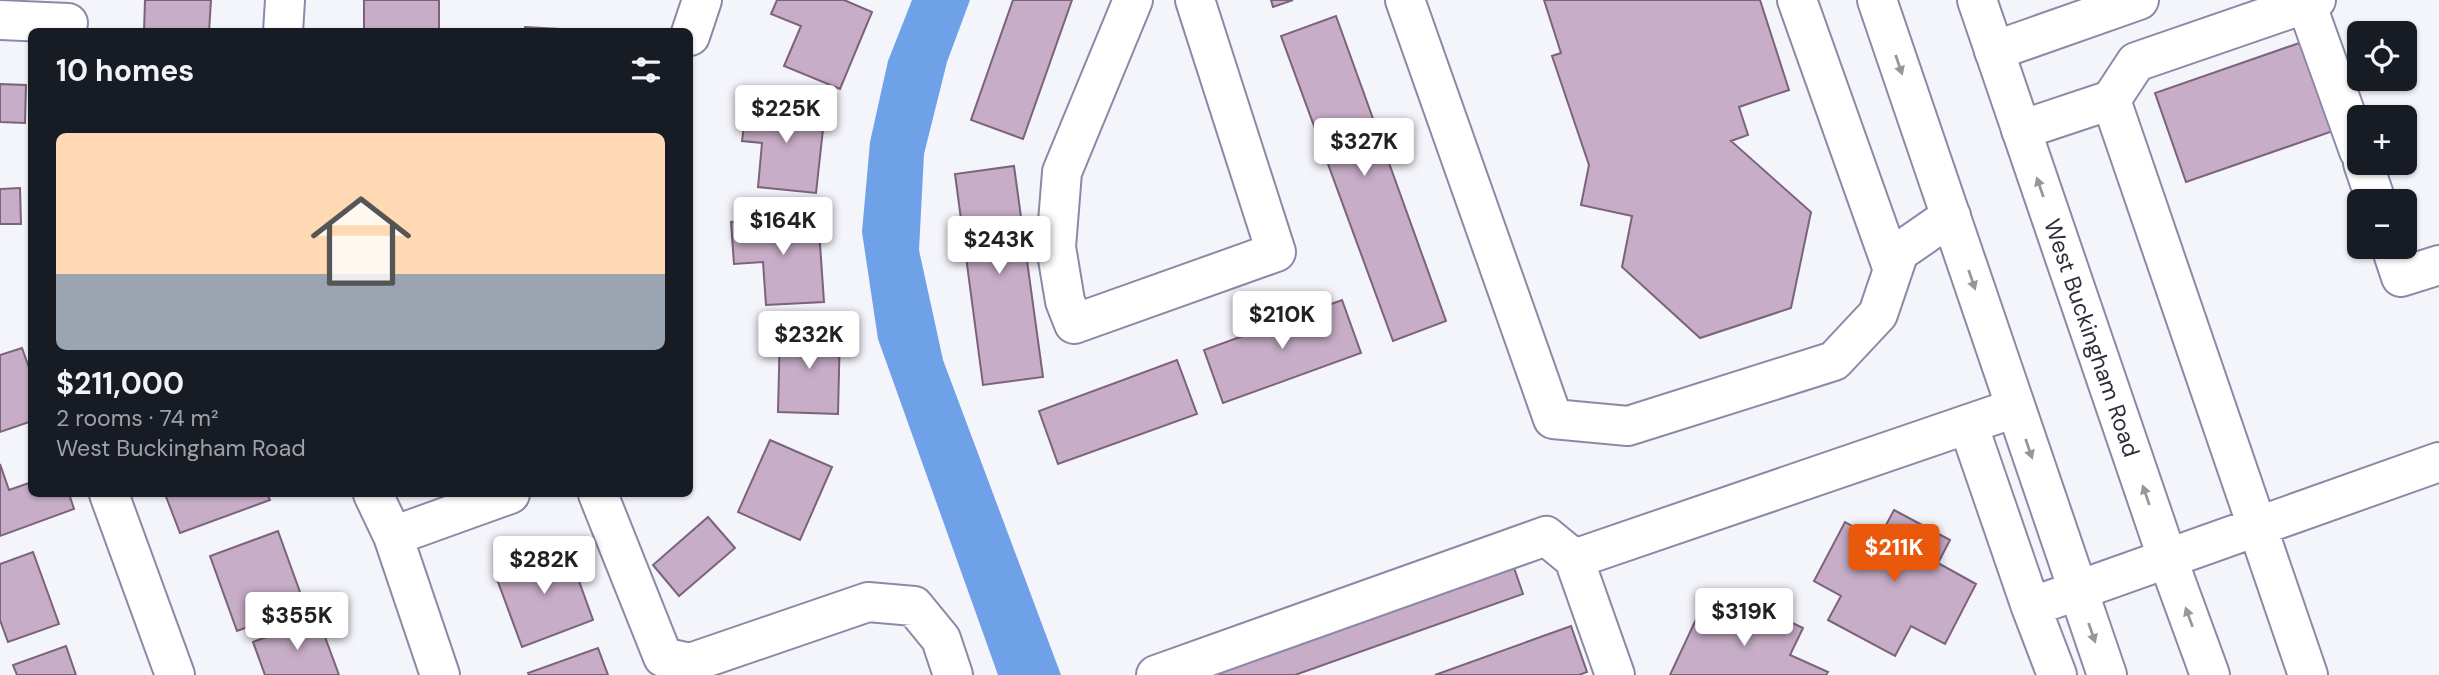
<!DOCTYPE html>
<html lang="en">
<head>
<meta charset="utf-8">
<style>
  :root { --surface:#171b24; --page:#242831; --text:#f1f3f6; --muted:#9ea1a6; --line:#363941; --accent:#ea580c }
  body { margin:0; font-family:"DM Sans",sans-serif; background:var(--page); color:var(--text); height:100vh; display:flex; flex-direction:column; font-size:26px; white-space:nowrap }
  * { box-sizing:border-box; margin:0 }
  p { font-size:23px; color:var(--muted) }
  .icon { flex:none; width:38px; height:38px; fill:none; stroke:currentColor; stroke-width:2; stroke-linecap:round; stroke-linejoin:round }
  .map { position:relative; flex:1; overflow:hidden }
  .side { position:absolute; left:28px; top:28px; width:665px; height:469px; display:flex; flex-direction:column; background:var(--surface); border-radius:10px; box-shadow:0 2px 5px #0004 }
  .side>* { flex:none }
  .fabs { position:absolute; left:2347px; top:21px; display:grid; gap:14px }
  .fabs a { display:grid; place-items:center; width:70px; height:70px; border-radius:10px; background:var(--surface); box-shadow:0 2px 5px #0004; font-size:35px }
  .price { position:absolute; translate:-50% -60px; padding:0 16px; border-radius:7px; background:#fff; color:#222; font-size:23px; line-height:46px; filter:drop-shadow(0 2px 4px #0008) }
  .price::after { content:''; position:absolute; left:50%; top:42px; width:21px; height:16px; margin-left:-10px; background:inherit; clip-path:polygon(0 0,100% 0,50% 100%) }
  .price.current { background:var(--accent); color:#fff }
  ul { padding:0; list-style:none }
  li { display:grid; align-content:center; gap:14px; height:371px; padding:0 28px }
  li+li { border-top:2px solid var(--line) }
  li span { display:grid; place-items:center; height:217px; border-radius:10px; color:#555 }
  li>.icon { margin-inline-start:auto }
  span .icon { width:126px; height:126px; fill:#fffc; stroke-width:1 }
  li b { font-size:30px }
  h2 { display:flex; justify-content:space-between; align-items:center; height:84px; padding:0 28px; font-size:30px }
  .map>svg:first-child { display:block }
  .water { fill:#6ea1e8 }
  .building { fill:#c7adc7; stroke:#7b637b; stroke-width:2 }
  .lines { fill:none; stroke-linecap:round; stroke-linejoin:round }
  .minor-casing { stroke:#8c88a7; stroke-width:42 }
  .major-casing { stroke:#8c88a7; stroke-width:42 }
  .minor { stroke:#fff; stroke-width:38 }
  .major { stroke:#fff; stroke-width:38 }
  .oneway { fill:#96969c }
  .labels { text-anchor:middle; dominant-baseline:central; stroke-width:5; stroke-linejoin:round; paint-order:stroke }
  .street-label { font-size:23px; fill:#2e2d39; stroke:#fff }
</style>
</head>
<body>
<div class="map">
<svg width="2439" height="675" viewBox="0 0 2439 675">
  <rect width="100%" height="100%" fill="#f4f4fb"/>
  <path class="water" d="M912,0H970L947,62L924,154L919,250L943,360L1061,675H998L878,339L862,232L870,142L888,61Z"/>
  <path class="building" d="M145,0H211L209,32H144Z
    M364,0H439V32H364Z
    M777,0H844L872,12L840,89L784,66L801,26L771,14Z
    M1013,0H1072L1023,139L971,120Z
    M1271,0H1293L1273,7Z
    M1544,0H1760L1789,90L1739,107L1748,135L1731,141L1811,212L1791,308L1700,338L1622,267L1632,216L1581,205L1589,165L1552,56L1561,53Z
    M1336,16L1446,321L1393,341L1281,36Z
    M525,27L613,32H524Z
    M2305,41L2336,130L2186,182L2155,93Z
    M0,84L26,85L25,123L0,122Z
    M747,102L825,111L816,193L758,187L762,143L742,141Z
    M1014,166L1043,377L983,385L955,174Z
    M20,188L21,224H0V189Z
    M818,215L824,302L766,305L763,262L734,264L731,222Z
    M1342,300L1361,353L1223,403L1204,350Z
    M780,329L840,330L838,414L778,412Z
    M22,348L32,376V421L0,432V355Z
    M1177,360L1197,414L1058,464L1039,411Z
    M770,440L832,467L800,540L738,512Z
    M0,464L9,490L32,482V494H69L74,509L0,536Z
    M165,494H267L270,500L180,533Z
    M1894,510L1950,540L1938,563L1976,584L1945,644L1911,626L1895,656L1828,620L1841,596L1814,581L1845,522L1878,540Z
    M708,517L735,548L679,596L653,565Z
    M278,531L305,606L237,631L210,556Z
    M566,545L593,620L522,647L494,571Z
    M33,552L59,624L8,642L0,620V564Z
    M1512,562L1523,594L1295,675H1195Z
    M1747,601L1803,628L1790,655L1828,672L1826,675H1670L1698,615L1733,631Z
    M318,618L339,675H265L253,642Z
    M1571,626L1587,672L1579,675H1435Z
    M66,646L76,675H17L13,665Z
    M598,648L608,675H529L528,673Z"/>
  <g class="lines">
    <defs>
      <path id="minor" d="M1133,0L1062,172L1056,247L1065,301L1074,324L1276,252L1195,0
        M1405,0L1553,419L1628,426L1834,361L1878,314L1899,252L1951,216
        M1797,0L1893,270
        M2306,3L2359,151
        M0,20L68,23
        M283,32L285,0
        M690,36L702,0
        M1994,51L2139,0
        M2111,100L2136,62L2316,0
        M2021,130L2111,100L2308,675
        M2363,163L2376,201
        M2391,247L2401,277L2439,265
        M1968,424L2031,607L2057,675
        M109,494L175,675
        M373,494L393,536L440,675
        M598,494L663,657L690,663L868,602L914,606L941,639L953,675
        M393,536L510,494
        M1574,559L1615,675
        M2031,607L2439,462
        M1156,675L1546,536L1574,559L2015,408"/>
      <path id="major" d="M1877,0L2107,675
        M1977,0L2168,560L2210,675"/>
    </defs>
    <use href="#minor" class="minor-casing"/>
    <use href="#major" class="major-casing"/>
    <use href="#minor" class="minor"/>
    <use href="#major" class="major"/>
  </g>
  <defs><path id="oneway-solid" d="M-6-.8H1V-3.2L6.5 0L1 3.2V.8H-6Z" transform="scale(1.75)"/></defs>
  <g class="oneway">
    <use href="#oneway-solid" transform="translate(1899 65) rotate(71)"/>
    <use href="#oneway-solid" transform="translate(2040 187) rotate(-109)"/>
    <use href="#oneway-solid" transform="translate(1972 280) rotate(71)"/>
    <use href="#oneway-solid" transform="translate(2029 449) rotate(71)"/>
    <use href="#oneway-solid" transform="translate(2146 495) rotate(-109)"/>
    <use href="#oneway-solid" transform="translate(2189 617) rotate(-110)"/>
    <use href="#oneway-solid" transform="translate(2092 633) rotate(71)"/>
  </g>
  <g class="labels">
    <g class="street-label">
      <text transform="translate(2092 338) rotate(71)">West Buckingham Road</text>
    </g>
  </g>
</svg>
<div class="fabs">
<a><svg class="icon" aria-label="locate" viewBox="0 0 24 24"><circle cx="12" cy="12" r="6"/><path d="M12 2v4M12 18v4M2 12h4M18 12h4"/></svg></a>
<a>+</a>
<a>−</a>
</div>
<b class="price" style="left:786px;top:145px">$225K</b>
<b class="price" style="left:1364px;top:178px">$327K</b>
<b class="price" style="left:783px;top:257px">$164K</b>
<b class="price" style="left:999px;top:276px">$243K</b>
<b class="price" style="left:1282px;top:351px">$210K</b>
<b class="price" style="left:809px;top:371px">$232K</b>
<b class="price current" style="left:1894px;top:584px">$211K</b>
<b class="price" style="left:544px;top:596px">$282K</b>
<b class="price" style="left:1744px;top:648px">$319K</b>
<b class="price" style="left:297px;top:652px">$355K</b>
<section class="side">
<h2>10 homes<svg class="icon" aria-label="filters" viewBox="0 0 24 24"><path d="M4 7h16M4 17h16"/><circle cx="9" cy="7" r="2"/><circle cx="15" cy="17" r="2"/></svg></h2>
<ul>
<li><span style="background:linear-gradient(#ffd9b3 65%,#9aa5b1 0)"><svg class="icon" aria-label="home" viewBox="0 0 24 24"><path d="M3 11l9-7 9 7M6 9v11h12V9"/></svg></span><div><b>$211,000</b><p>2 rooms · 74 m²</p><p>West Buckingham Road</p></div></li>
</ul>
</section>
</div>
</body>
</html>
